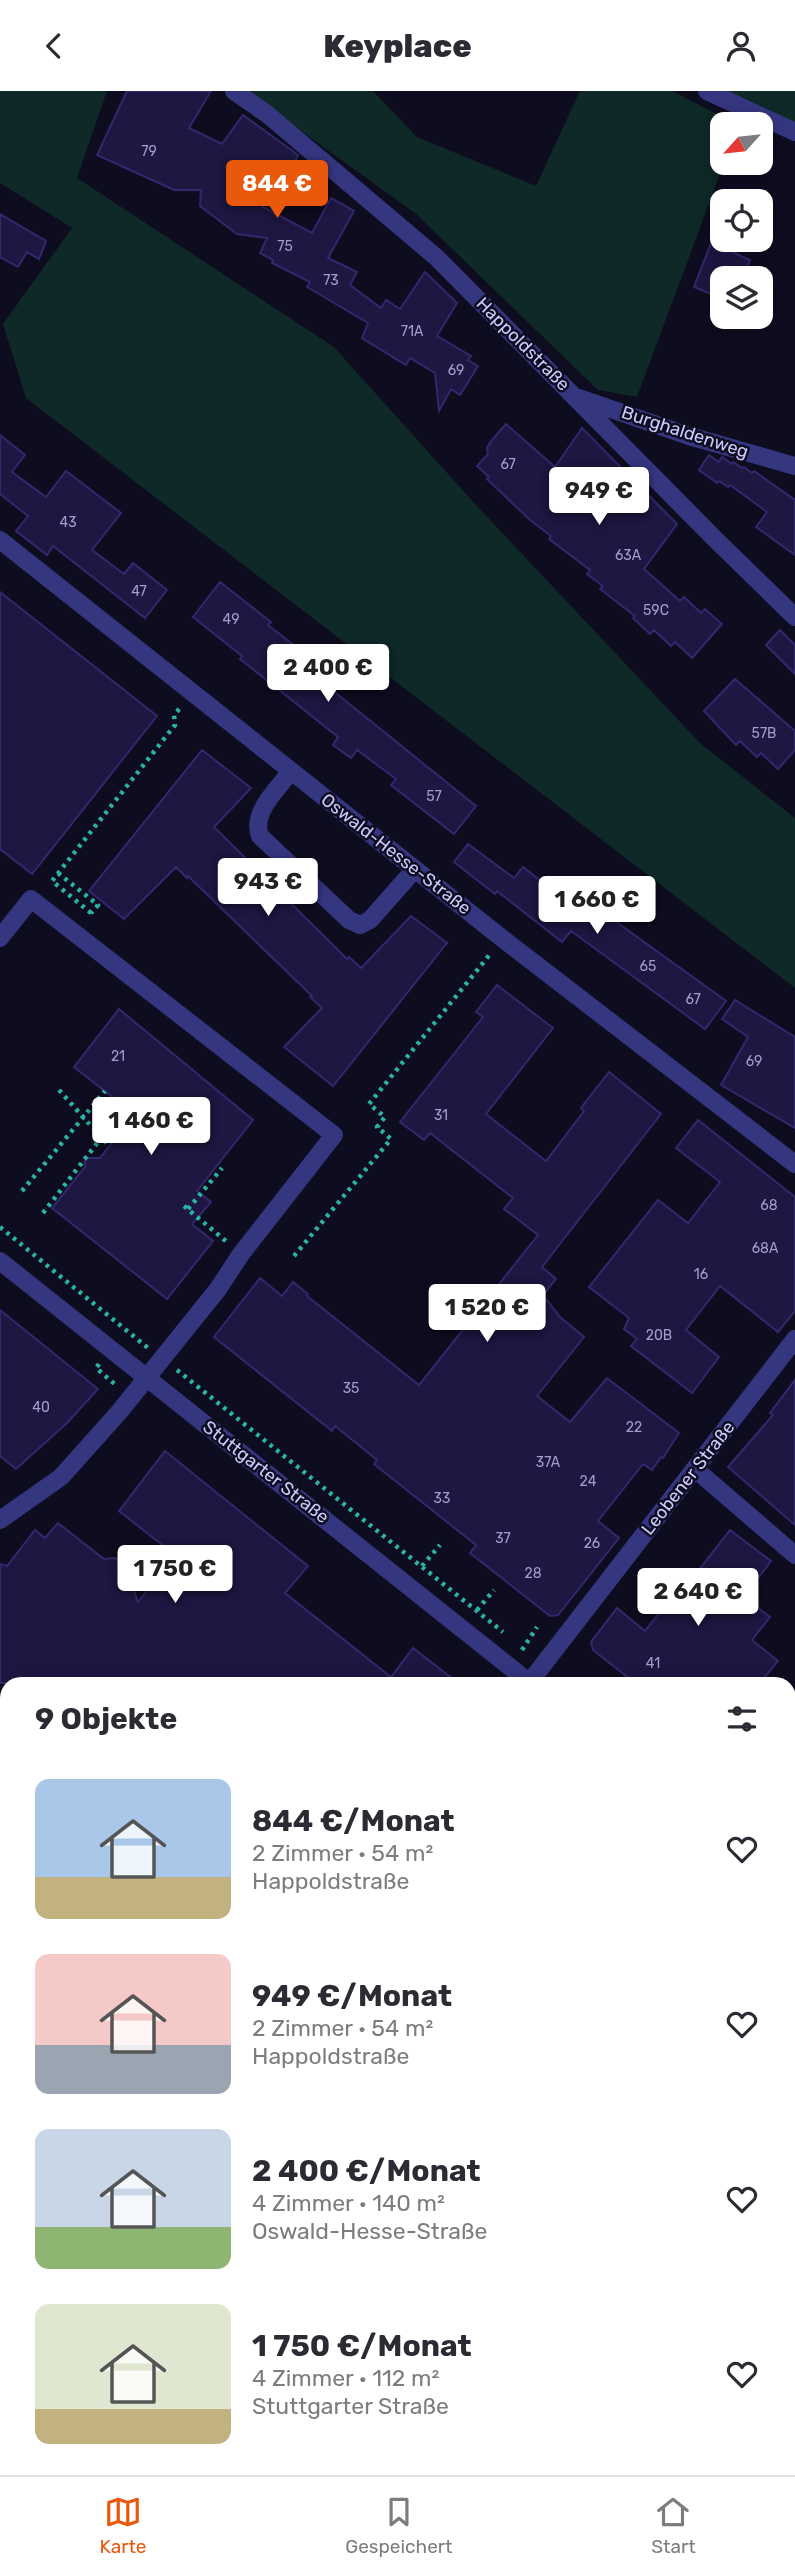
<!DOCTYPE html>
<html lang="de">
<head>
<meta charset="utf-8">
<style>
  :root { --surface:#fff; --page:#f2f2f3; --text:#2b2b33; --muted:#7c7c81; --line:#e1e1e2; --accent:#ea580c }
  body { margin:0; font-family:Rubik,sans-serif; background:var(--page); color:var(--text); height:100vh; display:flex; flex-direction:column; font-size:26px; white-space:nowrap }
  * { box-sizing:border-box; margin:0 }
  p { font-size:23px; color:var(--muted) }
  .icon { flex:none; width:38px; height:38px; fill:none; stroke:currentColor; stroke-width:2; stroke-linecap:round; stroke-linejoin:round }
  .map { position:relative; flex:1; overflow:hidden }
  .panel { position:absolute; left:0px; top:1586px; width:796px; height:800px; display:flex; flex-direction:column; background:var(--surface); border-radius:21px 21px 0 0; box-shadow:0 4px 18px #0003 }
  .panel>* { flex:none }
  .needle { width:46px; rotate:243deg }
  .buttons { position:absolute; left:710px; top:21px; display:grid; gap:14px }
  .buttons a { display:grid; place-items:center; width:63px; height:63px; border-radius:14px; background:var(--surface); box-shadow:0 4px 18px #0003; font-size:35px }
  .price { position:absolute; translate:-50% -60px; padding:0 16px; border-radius:7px; background:#fff; color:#222; font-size:23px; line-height:46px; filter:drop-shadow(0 2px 4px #0008) }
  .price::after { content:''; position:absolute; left:50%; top:42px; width:21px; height:16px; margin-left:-10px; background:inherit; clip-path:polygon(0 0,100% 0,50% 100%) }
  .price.selected { background:var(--accent); color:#fff }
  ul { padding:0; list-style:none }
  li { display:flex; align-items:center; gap:21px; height:175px; padding:0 35px }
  li span { display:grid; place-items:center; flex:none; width:196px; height:140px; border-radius:14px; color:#555 }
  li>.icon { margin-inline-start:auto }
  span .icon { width:84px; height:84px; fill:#fffc; stroke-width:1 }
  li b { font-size:30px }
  h2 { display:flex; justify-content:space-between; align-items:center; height:84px; padding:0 35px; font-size:30px }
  header { display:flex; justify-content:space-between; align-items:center; height:91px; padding:0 35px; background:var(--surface); font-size:32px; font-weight:800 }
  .menu { display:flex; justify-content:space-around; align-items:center; height:98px; border-top:2px solid var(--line); background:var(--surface); font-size:19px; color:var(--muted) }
  .menu a { display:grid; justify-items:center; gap:4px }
  .menu .selected { color:var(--accent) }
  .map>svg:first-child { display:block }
  .green { fill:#0e2927 }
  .building { fill:#1d1741; stroke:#32286e; stroke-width:2 }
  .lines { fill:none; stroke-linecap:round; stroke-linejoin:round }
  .path { stroke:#29b4a4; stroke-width:4.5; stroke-dasharray:3.5 5; stroke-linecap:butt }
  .minor { stroke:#353680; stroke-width:18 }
  .labels { text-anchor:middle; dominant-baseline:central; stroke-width:5; stroke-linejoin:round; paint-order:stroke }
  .number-label { font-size:14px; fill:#a19dd0 }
  .street-label { font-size:18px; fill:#cdcaff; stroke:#0e0c1f }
</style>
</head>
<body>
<header><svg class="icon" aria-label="back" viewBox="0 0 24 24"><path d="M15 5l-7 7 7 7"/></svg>Keyplace<svg class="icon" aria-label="person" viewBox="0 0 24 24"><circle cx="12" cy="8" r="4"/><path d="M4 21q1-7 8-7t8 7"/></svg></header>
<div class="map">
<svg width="795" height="2384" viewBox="0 0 795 2384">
  <rect width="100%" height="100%" fill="#0e0c1f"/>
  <path class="green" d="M0,0H107L77,87L334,256L476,414L700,652L795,727V897L26,307L3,233L72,137L0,92Z
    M246,0H373L417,46L536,95L580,0H672L736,33H723L724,72L637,306L598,299L416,123Z
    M722,0H795V34Z
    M7,1935V2082L0,2077V1944Z"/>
  <path class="building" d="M127,0H211L189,37L222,53L243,24L298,64L288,84L282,79L263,116L312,142L331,107L354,120L328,167L357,181L350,194L381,217L386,209L400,218L425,181L457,212L437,245L471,265L468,269L478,275L460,304L451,298L439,320L435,282L410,267L406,274L362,247L368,232L307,196L310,191L272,172L273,169L260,162L267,147L237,143L200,115L201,99H174L97,64Z
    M0,123L46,150L39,168L27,161L18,176L0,166Z
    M713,147L736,157L734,162L750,169L742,187H723V208L694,196Z
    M506,333L555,376L582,337L677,433L644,478L680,510L684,506L701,522L705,518L722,533L692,567L675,551L671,555L654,539L650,543L633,527L635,525L600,498L603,495L587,483L590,479L549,448L551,445L530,429L487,388L489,386L477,375L488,363L487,357L491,350Z
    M0,344L25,364L12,381L46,406L66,380L121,422L92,459L124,483L133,472L167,499L145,527L53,455L47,464L16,440L28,425L0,403Z
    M709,364L719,371L722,366L732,373L733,371L742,377L744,376L752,382L754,380L795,409V464L756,436L767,421L730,394L728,396L719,390L717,392L699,379Z
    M220,491L271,531L268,534L340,590L332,599L476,715L454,743L391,694L396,688L357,659L351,667L333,654L338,646L240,568L242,565L193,526Z
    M0,501L157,625L32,783L0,758Z
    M780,539L795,554V583L766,554Z
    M735,588L795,640V659L778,678L761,662L757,666L740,650L736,654L704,620Z
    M202,659L251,697L214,736L347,868L349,866L361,877L411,825L447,852L333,995L284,956L322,917L310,906L312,905L188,785L187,787L176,776L124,828L89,800Z
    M468,753L514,787L523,776L583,823L590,812L726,910L705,938L571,840L562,851L497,800L495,803L454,771Z
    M497,894L553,937L486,1023L546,1070L584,1020L581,1017L609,981L661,1023L542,1176L556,1188L543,1204L560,1226L584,1246L537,1305L570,1331L607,1287L679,1342L663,1367L661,1366L652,1379L643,1373L598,1430L619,1447L558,1524L550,1525L470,1462L476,1454L374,1373L377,1369L335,1335L332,1340L214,1246L260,1187L282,1205L293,1191L308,1203L307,1205L419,1294L538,1144L504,1118L513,1107L430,1042L424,1049L400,1031L483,926L476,921Z
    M735,909L795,946V1037L721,994L748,946L722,928Z
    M119,918L253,1029L197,1100L211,1111L192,1133L213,1150L167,1208L52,1117L85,1076V1067H100L134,1023L74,976Z
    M698,1029L795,1106V1220L778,1241L720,1195L686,1239L719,1266L692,1302L631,1255L637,1248L624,1238L629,1227L589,1196L658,1109L688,1132L720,1091L676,1057Z
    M0,1219L98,1298L67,1332L16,1378L0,1365Z
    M795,1289V1434L728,1376L773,1324L770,1322Z
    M165,1360L308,1475L285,1502L391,1586L413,1557L458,1592H0V1473L7,1475L35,1439L45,1447L58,1432L104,1468L115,1467L124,1472L138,1511L175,1464L119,1420Z
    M730,1439L771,1470L744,1506L770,1526L752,1549L778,1570L760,1592H635L593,1559L591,1551L617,1517L645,1540L670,1508L674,1511Z"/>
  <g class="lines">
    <path class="path" d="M58,782L98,814L91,822
      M91,822L52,790L175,634L174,624L181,616
      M59,999L109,1055
      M22,1100L105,1000
      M184,1115L227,1151
      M188,1118L222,1077
      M43,1122L122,1020
      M0,1136L148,1257
      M294,1165L391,1048L377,1036L385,1026L369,1013L491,862
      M99,1273L96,1277L117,1295
      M177,1279L503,1541
      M422,1475L440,1454
      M477,1519L494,1499
      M522,1559L537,1536
      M789,2283L795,2277
      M789,2329H795
      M725,2384L729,2378"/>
    <path class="minor" d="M234,0L267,23L436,166L716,449L795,526
      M707,0L795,41
      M579,307L689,345L795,375
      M0,449L503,848L795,1073
      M291,680C278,698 251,721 260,745L349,829L360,834L370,829L415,778
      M0,847L31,808L334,1044L241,1163L218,1198L120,1320L61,1386L0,1429
      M0,1170L530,1592
      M695,1378L795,1464
      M529,1592L795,1248
      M789,1799L795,1804
      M0,1848L7,1853
      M789,2022L795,2016
      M789,2068L795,2074
      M0,2273L7,2264
      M661,2378L669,2384
      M461,2384L466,2378
      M641,2384L645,2378"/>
  </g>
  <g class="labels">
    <g class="number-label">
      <text x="149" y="60">79</text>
      <text x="285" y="155">75</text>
      <text x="331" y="189">73</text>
      <text x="412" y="240">71A</text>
      <text x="456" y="279">69</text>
      <text x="508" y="373">67</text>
      <text x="68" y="431">43</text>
      <text x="628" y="464">63A</text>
      <text x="139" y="500">47</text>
      <text x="656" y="519">59C</text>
      <text x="231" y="528">49</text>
      <text x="764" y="642">57B</text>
      <text x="434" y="705">57</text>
      <text x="648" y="875">65</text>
      <text x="693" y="908">67</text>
      <text x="118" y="965">21</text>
      <text x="754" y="970">69</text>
      <text x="441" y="1024">31</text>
      <text x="769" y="1114">68</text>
      <text x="765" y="1157">68A</text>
      <text x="701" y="1183">16</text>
      <text x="659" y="1244">20B</text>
      <text x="351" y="1297">35</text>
      <text x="41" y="1316">40</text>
      <text x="634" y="1336">22</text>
      <text x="548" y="1371">37A</text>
      <text x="588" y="1390">24</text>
      <text x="442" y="1407">33</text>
      <text x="503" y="1447">37</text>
      <text x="592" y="1452">26</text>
      <text x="533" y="1482">28</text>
      <text x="653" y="1572">41</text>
    </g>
    <g class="street-label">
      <text transform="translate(523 253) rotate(45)">Happoldstraße</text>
      <text transform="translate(685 341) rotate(18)">Burghaldenweg</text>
      <text transform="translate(396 763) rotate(38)">Oswald-Hesse-Straße</text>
      <text transform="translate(266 1381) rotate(38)">Stuttgarter Straße</text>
      <text transform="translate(688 1387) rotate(-52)">Leobener Straße</text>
    </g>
  </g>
</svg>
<div class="buttons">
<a><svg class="needle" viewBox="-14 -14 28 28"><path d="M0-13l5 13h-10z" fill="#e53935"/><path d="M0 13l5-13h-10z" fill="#7c7c81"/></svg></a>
<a><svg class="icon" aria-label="locate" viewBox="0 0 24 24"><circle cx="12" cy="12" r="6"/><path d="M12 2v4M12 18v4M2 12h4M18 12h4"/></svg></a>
<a><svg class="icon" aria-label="layers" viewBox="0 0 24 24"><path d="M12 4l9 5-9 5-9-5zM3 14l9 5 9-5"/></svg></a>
</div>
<b class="price selected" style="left:277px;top:129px">844 €</b>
<b class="price" style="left:599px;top:436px">949 €</b>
<b class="price" style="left:328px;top:613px">2 400 €</b>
<b class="price" style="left:268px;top:827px">943 €</b>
<b class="price" style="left:597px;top:845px">1 660 €</b>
<b class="price" style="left:151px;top:1066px">1 460 €</b>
<b class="price" style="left:487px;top:1253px">1 520 €</b>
<b class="price" style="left:175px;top:1514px">1 750 €</b>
<b class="price" style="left:698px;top:1537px">2 640 €</b>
<section class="panel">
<h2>9 Objekte<svg class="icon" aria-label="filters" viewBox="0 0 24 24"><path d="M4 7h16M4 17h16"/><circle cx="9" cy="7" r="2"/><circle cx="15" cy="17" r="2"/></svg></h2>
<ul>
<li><span style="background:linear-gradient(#a9c7e8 70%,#c2b280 0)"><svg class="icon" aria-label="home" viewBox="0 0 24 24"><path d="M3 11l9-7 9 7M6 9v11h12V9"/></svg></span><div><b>844 €/Monat</b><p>2 Zimmer · 54 m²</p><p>Happoldstraße</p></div><svg class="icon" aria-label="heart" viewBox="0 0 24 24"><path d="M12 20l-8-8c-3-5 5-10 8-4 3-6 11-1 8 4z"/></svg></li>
<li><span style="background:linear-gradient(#f6c9c9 65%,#9aa5b1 0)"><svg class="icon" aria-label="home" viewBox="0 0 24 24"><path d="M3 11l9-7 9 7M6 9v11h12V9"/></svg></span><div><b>949 €/Monat</b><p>2 Zimmer · 54 m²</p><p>Happoldstraße</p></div><svg class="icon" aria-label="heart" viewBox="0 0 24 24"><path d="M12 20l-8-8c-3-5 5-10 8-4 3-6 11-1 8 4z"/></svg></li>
<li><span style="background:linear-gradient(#c9d6e8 70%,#8fb573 0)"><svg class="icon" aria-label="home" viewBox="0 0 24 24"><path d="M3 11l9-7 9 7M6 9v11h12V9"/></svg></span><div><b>2 400 €/Monat</b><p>4 Zimmer · 140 m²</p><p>Oswald-Hesse-Straße</p></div><svg class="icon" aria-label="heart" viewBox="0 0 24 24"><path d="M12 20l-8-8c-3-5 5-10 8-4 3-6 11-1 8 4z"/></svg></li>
<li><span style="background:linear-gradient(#dfe7d0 75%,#c2b280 0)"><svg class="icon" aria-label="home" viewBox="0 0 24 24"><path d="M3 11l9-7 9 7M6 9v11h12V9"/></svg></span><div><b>1 750 €/Monat</b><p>4 Zimmer · 112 m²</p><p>Stuttgarter Straße</p></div><svg class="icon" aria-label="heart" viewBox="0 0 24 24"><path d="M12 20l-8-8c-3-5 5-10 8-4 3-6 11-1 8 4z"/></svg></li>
</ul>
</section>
</div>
<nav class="menu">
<a class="selected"><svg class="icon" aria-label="map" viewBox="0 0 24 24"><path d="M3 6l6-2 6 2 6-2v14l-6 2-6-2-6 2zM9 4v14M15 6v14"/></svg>Karte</a>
<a><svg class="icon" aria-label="saved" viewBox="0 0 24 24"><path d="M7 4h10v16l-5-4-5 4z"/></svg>Gespeichert</a>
<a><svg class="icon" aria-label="home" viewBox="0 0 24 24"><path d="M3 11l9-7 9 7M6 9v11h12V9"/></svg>Start</a>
</nav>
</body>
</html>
